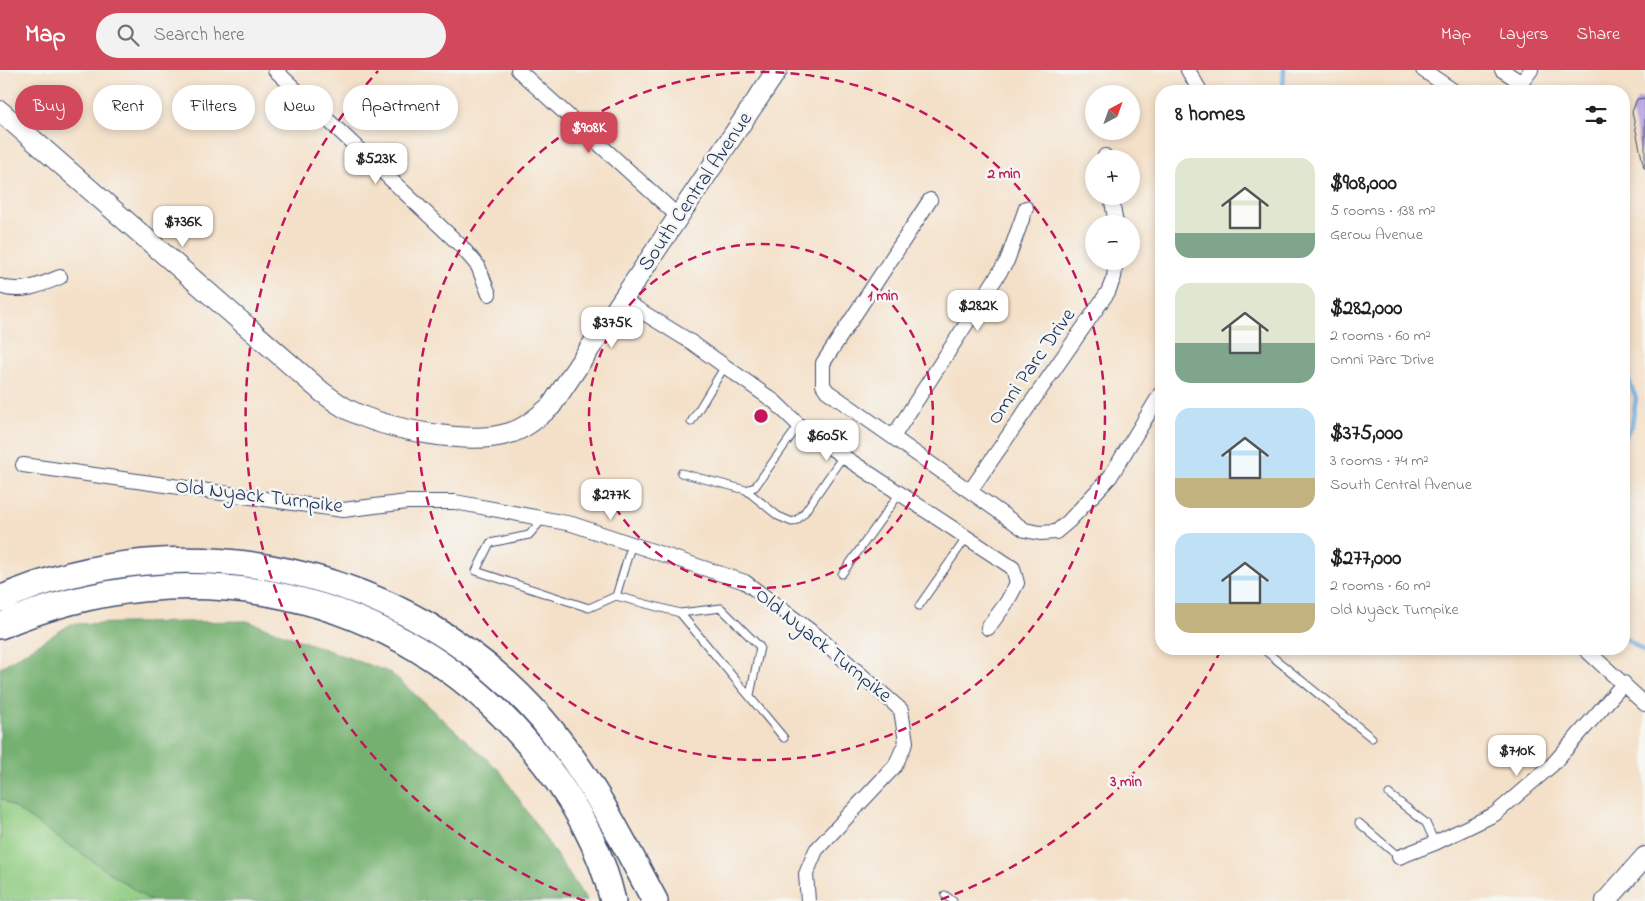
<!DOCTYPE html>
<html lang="en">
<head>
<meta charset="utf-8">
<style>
  :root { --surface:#fff; --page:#f2f2f2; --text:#202124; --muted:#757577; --accent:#d1495b }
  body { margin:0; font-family:"Indie Flower",sans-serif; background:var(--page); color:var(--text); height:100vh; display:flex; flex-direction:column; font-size:19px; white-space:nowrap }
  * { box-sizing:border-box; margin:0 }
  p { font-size:16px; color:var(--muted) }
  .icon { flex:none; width:28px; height:28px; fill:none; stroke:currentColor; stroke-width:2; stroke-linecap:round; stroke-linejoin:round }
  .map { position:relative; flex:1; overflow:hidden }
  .panel { position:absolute; left:1155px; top:15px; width:475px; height:570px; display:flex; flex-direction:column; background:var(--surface); border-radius:20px; box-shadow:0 2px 8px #0003 }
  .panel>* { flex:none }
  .guide { position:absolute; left:15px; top:15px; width:475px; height:45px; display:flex; gap:10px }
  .needle { width:32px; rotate:41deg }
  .tools { position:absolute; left:1085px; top:15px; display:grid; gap:10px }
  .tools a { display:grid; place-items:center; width:55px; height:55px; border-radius:50%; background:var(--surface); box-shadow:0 2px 8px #0003; font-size:25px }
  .price { position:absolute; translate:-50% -42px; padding:0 11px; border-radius:10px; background:#fff; color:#222; font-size:16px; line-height:32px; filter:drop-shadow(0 1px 2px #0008) }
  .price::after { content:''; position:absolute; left:50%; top:30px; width:15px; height:11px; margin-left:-8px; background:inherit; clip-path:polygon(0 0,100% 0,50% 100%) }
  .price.on { background:var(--accent); color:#fff }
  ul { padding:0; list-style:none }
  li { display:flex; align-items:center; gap:15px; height:125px; padding:0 20px }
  li span { display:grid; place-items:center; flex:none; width:140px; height:100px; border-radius:15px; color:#555 }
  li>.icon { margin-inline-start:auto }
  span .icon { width:60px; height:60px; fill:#fffc; stroke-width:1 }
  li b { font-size:21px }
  h2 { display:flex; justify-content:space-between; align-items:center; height:60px; padding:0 20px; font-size:21px }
  .pill { padding:0 18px; border-radius:22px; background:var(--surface); box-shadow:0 2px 8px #0003; font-size:18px; line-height:45px }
  .pill.on { background:var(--accent); color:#fff }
  header { display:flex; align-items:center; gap:30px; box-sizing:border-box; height:70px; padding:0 25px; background:var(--accent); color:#fff }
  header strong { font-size:24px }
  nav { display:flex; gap:28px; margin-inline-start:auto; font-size:18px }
  .search { width:350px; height:45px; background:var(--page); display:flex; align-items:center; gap:12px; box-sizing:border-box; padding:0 18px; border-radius:28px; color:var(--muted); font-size:19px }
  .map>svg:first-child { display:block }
  .green { fill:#90cc81; stroke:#567e70 }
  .forest { fill:#74b06f; stroke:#487066 }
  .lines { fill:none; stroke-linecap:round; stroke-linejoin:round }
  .stream { stroke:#70b1e4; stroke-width:4.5 }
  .building { fill:#b099de }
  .lane-casing { stroke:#3c4a6e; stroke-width:9 }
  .street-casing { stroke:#3c4a6e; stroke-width:16 }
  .secondary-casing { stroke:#3c4a6e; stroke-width:22 }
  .highway-casing { stroke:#3c4a6e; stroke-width:28 }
  .lane { stroke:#fff; stroke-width:7 }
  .street { stroke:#fff; stroke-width:14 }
  .secondary { stroke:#fff; stroke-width:20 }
  .highway { stroke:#fff; stroke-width:25 }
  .ring { fill:none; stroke:#c2185b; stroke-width:2.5; stroke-dasharray:9 6 }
  .labels { text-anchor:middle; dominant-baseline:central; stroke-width:5; stroke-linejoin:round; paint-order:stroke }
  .street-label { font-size:21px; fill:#1b2f5e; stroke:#f6f6f2 }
  .centre { fill:#c2185b; stroke:#f6f6f2; stroke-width:2.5 }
  .ring-label { font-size:15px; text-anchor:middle; font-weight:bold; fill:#c2185b; stroke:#f6f6f2; stroke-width:5; stroke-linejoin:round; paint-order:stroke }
</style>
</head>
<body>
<header>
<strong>Map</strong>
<div class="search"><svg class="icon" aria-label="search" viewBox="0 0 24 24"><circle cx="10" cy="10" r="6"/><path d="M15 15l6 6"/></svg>Search here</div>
<nav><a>Map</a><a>Layers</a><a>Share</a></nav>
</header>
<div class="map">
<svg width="1645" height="831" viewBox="0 0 1645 831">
  <rect width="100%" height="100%" fill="#f6f6f2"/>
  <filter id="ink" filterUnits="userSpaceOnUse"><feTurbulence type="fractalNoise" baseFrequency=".02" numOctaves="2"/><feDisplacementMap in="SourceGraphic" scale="10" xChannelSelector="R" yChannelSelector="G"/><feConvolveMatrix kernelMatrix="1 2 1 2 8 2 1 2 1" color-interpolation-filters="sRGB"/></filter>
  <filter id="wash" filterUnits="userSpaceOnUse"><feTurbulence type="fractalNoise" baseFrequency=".0096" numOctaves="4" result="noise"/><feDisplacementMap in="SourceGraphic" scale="20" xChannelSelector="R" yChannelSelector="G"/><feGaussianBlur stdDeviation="1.12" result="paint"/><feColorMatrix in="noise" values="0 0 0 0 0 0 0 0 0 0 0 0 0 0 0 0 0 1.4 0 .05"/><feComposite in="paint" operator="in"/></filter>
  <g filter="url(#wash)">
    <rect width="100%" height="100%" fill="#f4e0c8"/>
    <path class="green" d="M0,728L151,831H0Z"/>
    <path class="forest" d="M247,551L391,603L500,701L587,831H151L0,728V598L71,554Z"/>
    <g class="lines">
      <path class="stream" d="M1283,21L1284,0
        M1624,299L1636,328L1632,354L1624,369
        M1624,567L1645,582"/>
    </g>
    <g id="blocks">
      <path class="building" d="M1645,28V98H1644L1632,42L1637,29Z"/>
    </g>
  </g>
  <g filter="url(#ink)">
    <use href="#blocks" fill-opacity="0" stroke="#3c4a6e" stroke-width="1"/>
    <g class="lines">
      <defs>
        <path id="lane" d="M691,352L725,296
          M681,403L746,420L755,417L799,355
          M746,420L778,446L792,452L797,450L804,443L843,386
          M542,450L529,465L490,473L476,501L589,538L616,526
          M632,473L616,526L680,543L784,668
          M842,504L900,423
          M919,536L967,467
          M680,543L721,538L760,577L750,625
          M1263,579L1372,668
          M1389,724L1426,753L1435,773
          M1359,753L1399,787
          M945,825L953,831"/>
        <path id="street" d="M275,0L460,175L478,196L489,224
          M518,0L679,147
          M1188,0L1200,21
          M1423,0L1454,21
          M1502,0L1522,13
          M1515,21L1531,0
          M1105,86L1106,89
          M1111,126L1116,154
          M930,130L823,293V315L827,321L1025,460L1040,463L1056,462L1069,451L1110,407L1161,323
          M0,216C20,224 41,215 60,207
          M623,230L691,272L775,332L805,361L1013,498L1017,513L1007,532L988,558
          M893,367L1007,191L1026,138
          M23,395L343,440L407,432H455L572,454L745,512L816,565L901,640L906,672L895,696L816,780L806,804L808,831
          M970,421L1108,222L1114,207L1116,191
          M1585,579L1645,634
          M1399,787L1435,773L1495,744L1552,695L1624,613"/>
        <path id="secondary" d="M0,41L322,322C330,328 338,334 347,339C384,359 470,376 510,363C526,358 539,346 551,336L777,0
          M1606,831L1645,787"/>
        <path id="highway" d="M0,529C184,448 409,497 542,649C589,703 621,768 655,831
          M0,556C188,476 398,518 531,677C568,721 600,774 613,831"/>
      </defs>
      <use href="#lane" class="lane-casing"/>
      <use href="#street" class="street-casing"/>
      <use href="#secondary" class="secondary-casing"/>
      <use href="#highway" class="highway-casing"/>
      <use href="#lane" class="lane"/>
      <use href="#street" class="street"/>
      <use href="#secondary" class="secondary"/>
      <use href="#highway" class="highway"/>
    </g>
  </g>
  <g class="ring">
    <circle cx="761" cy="346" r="172"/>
    <circle cx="761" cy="346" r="344"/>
    <path d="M1221 580A516 516 0 0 1 937 831M585 831A516 516 0 0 1 378 1"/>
  </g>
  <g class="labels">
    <g class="street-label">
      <text transform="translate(696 122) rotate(-56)">South Central Avenue</text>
      <text transform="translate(1032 297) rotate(-55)">Omni Parc Drive</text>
      <text transform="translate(259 427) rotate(7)">Old Nyack Turnpike</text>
      <text transform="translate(823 576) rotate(39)">Old Nyack Turnpike</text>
    </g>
  </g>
  <circle cx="761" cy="346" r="8" class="centre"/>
  <g class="ring-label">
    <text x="1004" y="108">2 min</text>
    <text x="883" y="230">1 min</text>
    <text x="1126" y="716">3 min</text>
  </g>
</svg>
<div class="tools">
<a><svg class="needle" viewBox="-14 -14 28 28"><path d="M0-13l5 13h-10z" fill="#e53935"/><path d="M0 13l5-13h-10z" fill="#757577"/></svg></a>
<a>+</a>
<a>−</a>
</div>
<b class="price on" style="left:589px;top:84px">$908K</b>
<b class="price" style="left:376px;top:115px">$523K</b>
<b class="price" style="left:183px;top:178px">$736K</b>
<b class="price" style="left:978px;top:262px">$282K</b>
<b class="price" style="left:612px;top:279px">$375K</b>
<b class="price" style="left:827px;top:392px">$605K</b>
<b class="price" style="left:611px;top:451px">$277K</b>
<b class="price" style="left:1517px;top:707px">$710K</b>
<div class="guide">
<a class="pill on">Buy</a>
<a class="pill">Rent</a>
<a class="pill">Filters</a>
<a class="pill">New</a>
<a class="pill">Apartment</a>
</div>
<section class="panel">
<h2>8 homes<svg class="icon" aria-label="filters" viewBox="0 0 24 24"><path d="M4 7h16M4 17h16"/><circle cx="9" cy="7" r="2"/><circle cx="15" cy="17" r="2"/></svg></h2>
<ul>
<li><span style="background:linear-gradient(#dfe7d0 75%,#7fa58c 0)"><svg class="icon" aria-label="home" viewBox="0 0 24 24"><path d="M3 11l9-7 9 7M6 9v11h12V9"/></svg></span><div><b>$908,000</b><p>5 rooms · 138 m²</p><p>Gerow Avenue</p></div></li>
<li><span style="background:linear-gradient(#dfe7d0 60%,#7fa58c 0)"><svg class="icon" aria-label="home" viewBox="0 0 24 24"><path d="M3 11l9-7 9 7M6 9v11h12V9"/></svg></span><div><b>$282,000</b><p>2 rooms · 60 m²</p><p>Omni Parc Drive</p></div></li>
<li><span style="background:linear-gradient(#bfe0f5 70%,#c2b280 0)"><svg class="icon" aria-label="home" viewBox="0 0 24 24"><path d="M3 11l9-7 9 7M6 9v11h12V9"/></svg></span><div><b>$375,000</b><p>3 rooms · 74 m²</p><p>South Central Avenue</p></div></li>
<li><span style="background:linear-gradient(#bfe0f5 70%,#c2b280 0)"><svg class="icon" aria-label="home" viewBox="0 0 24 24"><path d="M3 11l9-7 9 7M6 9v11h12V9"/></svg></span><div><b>$277,000</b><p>2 rooms · 60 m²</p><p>Old Nyack Turnpike</p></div></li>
</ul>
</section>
</div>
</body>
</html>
